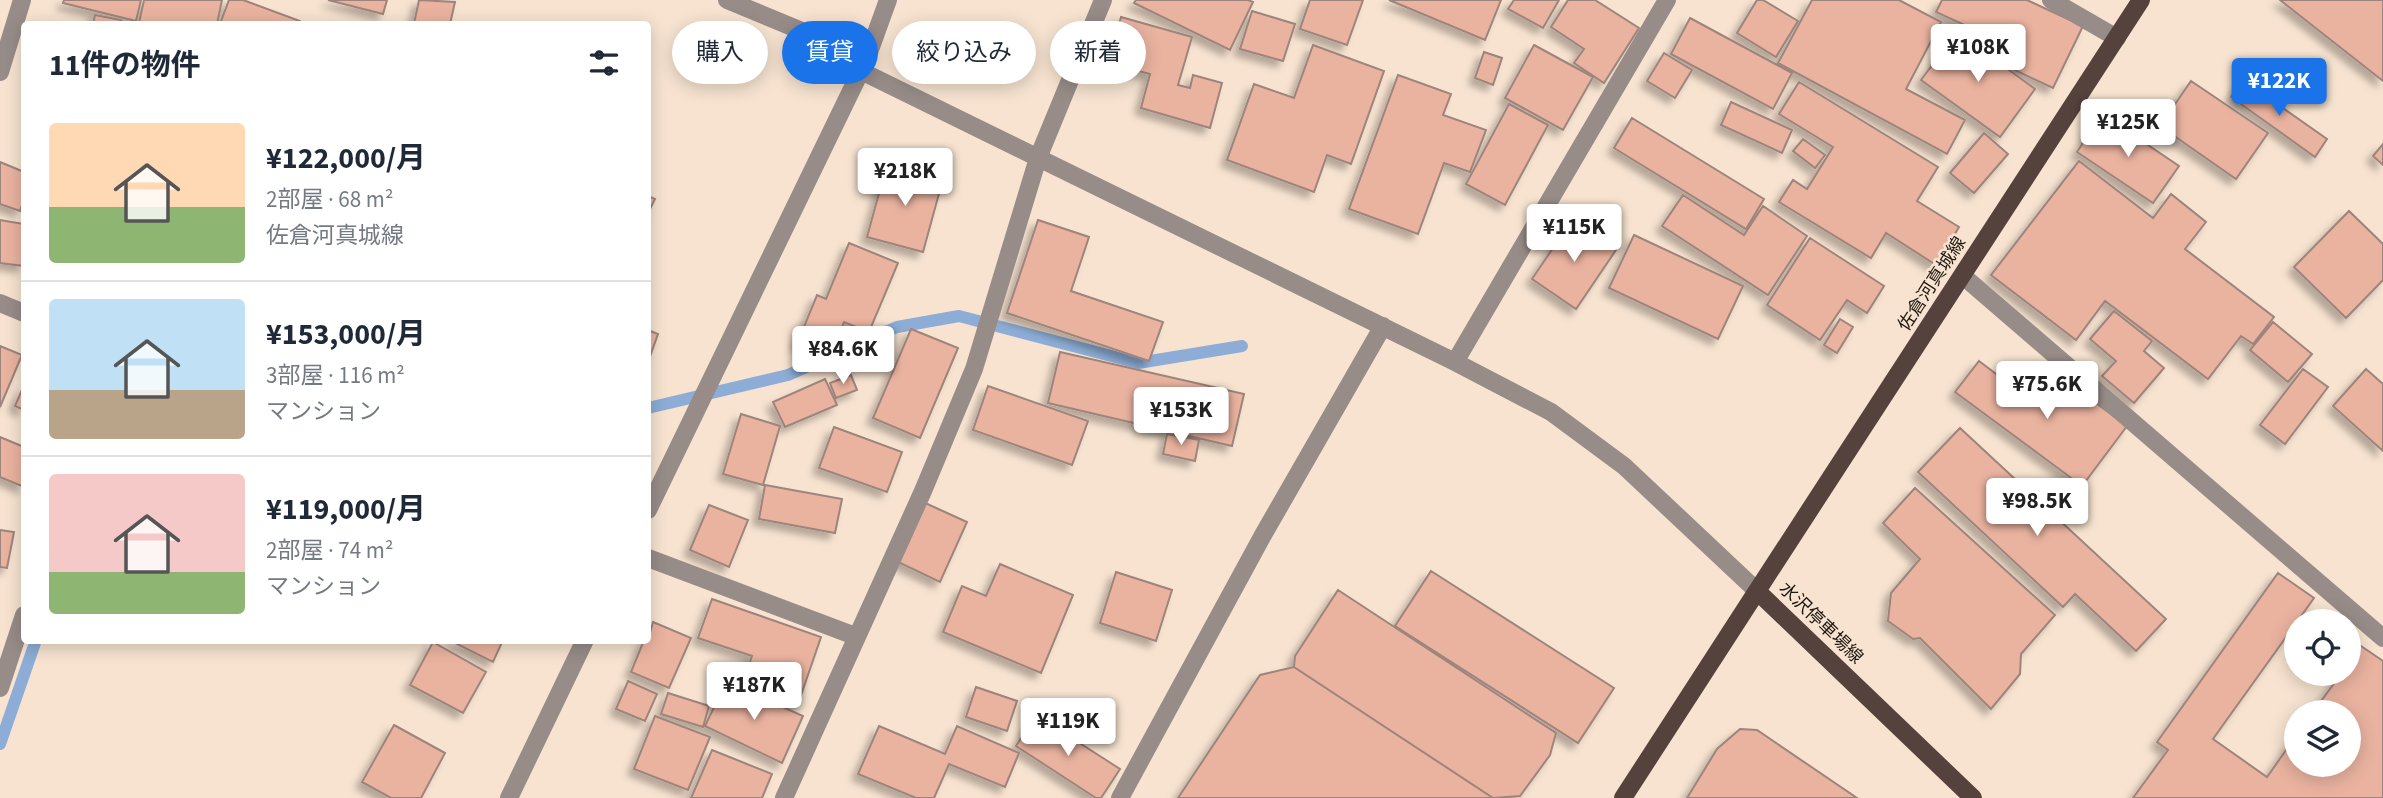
<!DOCTYPE html>
<html lang="ja">
<head>
<meta charset="utf-8">
<style>
  :root { --surface:#fff; --page:#f2f2f3; --text:#1f2937; --muted:#747a83; --line:#e0e1e3; --accent:#1a73e8 }
  body { margin:0; font-family:"Source Sans 3","Noto Sans JP",sans-serif; background:var(--page); color:var(--text); height:100vh; display:flex; flex-direction:column; font-size:26px; white-space:nowrap }
  * { box-sizing:border-box; margin:0 }
  p { font-size:23px; color:var(--muted) }
  .icon { flex:none; width:38px; height:38px; fill:none; stroke:currentColor; stroke-width:2; stroke-linecap:round; stroke-linejoin:round }
  .map { position:relative; flex:1; overflow:hidden }
  .panel { position:absolute; left:21px; top:21px; width:630px; height:623px; display:flex; flex-direction:column; background:var(--surface); border-radius:7px; box-shadow:0 4px 18px #0003 }
  .panel>* { flex:none }
  .guide { position:absolute; left:672px; top:21px; width:665px; height:63px; display:flex; gap:14px }
  .tools { position:absolute; left:2284px; top:609px; display:grid; gap:14px }
  .tools a { display:grid; place-items:center; width:77px; height:77px; border-radius:50%; background:var(--surface); box-shadow:0 4px 18px #0003; font-size:35px }
  .price { position:absolute; translate:-50% -60px; padding:0 16px; border-radius:7px; background:#fff; color:#222; font-size:23px; line-height:46px; filter:drop-shadow(0 2px 4px #0008) }
  .price::after { content:''; position:absolute; left:50%; top:42px; width:21px; height:16px; margin-left:-10px; background:inherit; clip-path:polygon(0 0,100% 0,50% 100%) }
  .price.current { background:var(--accent); color:#fff }
  ul { padding:0; list-style:none }
  li { display:flex; align-items:center; gap:21px; height:175px; padding:0 28px }
  li+li { border-top:2px solid var(--line) }
  li span { display:grid; place-items:center; flex:none; width:196px; height:140px; border-radius:7px; color:#555 }
  li>.icon { margin-inline-start:auto }
  span .icon { width:84px; height:84px; fill:#fffc; stroke-width:1 }
  li b { font-size:30px }
  h2 { display:flex; justify-content:space-between; align-items:center; height:84px; padding:0 28px; font-size:30px }
  .tag { padding:0 24px; border-radius:32px; background:var(--surface); box-shadow:0 4px 18px #0003; font-size:24px; line-height:63px }
  .tag.current { background:var(--accent); color:#fff }
  .map>svg:first-child { display:block }
  .lines { fill:none; stroke-linecap:round; stroke-linejoin:round }
  .stream { stroke:#8dadd6; stroke-width:12 }
  .building { fill:#eab3a0; stroke:#9d847b; stroke-width:2; filter:url(#shadow) }
  .minor { stroke:#978c88; stroke-width:18 }
  .major { stroke:#56423c; stroke-width:18 }
  .labels { text-anchor:middle; dominant-baseline:central; stroke-width:5; stroke-linejoin:round; paint-order:stroke }
  .street-label { font-size:18px; fill:#201912; stroke:#f7e3d0 }
</style>
</head>
<body>
<div class="map">
<svg width="2383" height="798" viewBox="0 0 2383 798">
  <defs>
    <filter id="shadow"><feDropShadow dx="-6" dy="6" stdDeviation="3.5" flood-color="#0004"/></filter>
  </defs>
  <rect width="100%" height="100%" fill="#f7e3d0"/>
  <g class="lines">
    <path class="stream" d="M648,408L788,375L897,327L959,316L1138,363L1242,346
      M0,744L36,640"/>
  </g>
  <path class="building" d="M64,0H141L136,21L63,3Z
    M144,0H222L217,24L139,23Z
    M229,0H243L300,21L299,24H220Z
    M328,0H387L383,14Z
    M419,0L455,2L450,24H414Z
    M1136,0H1248L1253,2L1230,50L1134,3Z
    M1310,0H1363L1347,45L1300,29Z
    M1389,0H1501L1485,40Z
    M1514,0H1559L1543,28L1508,9Z
    M1568,0H1595L1639,28L1604,83L1574,63L1584,49L1551,27Z
    M1757,0H1763L1798,21L1776,57L1737,33Z
    M1812,0H1899L1941,22L1906,89L1965,120L1947,154L1778,63Z
    M1942,0H2027L2083,26L2053,88L2004,65L2014,43L1988,31L1986,35L1936,12Z
    M2280,0H2383V81Z
    M1252,11L1295,24L1283,61L1240,49Z
    M95,15L121,20L120,24H93Z
    M1121,17L1192,37L1178,85L1190,88L1193,75L1222,83L1210,128L1141,108L1150,74L1108,63Z
    M1690,18L1792,73L1773,109L1671,54Z
    M1957,32L2035,89L2000,137L1921,80Z
    M1313,45L1384,71L1351,164L1327,155L1314,192L1227,160L1254,84L1294,98Z
    M1534,45L1593,77L1563,130L1505,98Z
    M1484,52L1502,58L1493,85L1475,78Z
    M1664,53L1692,70L1675,98L1647,81Z
    M1398,75L1451,94L1443,115L1486,130L1470,172L1444,163L1418,234L1349,209Z
    M2243,80L2327,139L2315,157L2231,97Z
    M2191,81L2268,133L2236,179L2160,126Z
    M1799,82L1938,167L1917,201L1959,227L1936,265L1886,233L1871,258L1779,202L1793,180L1807,189L1833,147L1779,114Z
    M1731,102L1792,130L1782,153L1721,125Z
    M1509,104L1548,125L1505,205L1466,184Z
    M2102,114L2179,166L2153,203L2077,152Z
    M1632,118L1764,199L1746,229L1614,148Z
    M1984,133L2008,154L1974,193L1950,173Z
    M1803,139L1825,155L1815,168L1793,151Z
    M2383,144V165L2373,156Z
    M2079,161L2153,218L2171,194L2206,222L2185,249L2274,317L2253,344L2241,336L2208,379L2105,301L2076,340L1991,275Z
    M0,162L24,172V199L20,211L0,204Z
    M887,164L943,179L923,252L867,237Z
    M1683,195L1744,235L1763,206L1807,236L1768,295L1662,226Z
    M648,196L655,199L648,213Z
    M2349,211L2383,244V280L2346,318L2294,267Z
    M0,220L24,224V266L0,263Z
    M1038,220L1089,237L1071,291L1163,322L1149,361L1007,313Z
    M1572,220L1616,250L1576,309L1532,279Z
    M1634,235L1743,286L1718,339L1609,288Z
    M1810,238L1884,286L1867,313L1847,300L1820,340L1767,305Z
    M849,243L898,263L869,332L844,322L830,358L797,344L817,295L826,299Z
    M2114,311L2152,341L2144,351L2164,368L2134,403L2102,376L2116,361L2090,339Z
    M1840,319L1853,327L1837,353L1824,345Z
    M2273,322L2312,354L2288,382L2250,350Z
    M911,329L958,348L920,438L873,418Z
    M648,330L658,334L648,362Z
    M0,346L22,355L0,407Z
    M1060,352L1244,394L1232,446L1048,403Z
    M1979,361L2037,405L2059,376L2127,426L2082,486L1955,392Z
    M2303,369L2328,387L2285,444L2260,425Z
    M2366,369L2383,384V451L2333,406Z
    M851,375L857,390L836,398L830,383Z
    M825,379L837,405L785,427L773,402Z
    M24,385V410L15,406Z
    M988,386L1088,421L1072,465L973,430Z
    M741,414L780,426L763,485L723,474Z
    M834,427L902,452L887,492L819,468Z
    M1960,428L2166,619L2136,651L2075,594L2063,607L1918,472Z
    M1167,434L1199,440L1195,461L1163,454Z
    M0,437L24,447V487L0,477Z
    M765,485L842,499L835,533L759,519Z
    M1915,488L2055,615L2021,654L2020,674L1991,709L1920,638L1913,639L1888,621L1891,593L1920,559L1883,523Z
    M923,502L967,522L940,582L896,561Z
    M709,505L748,520L729,567L690,550Z
    M0,530L14,532L7,568L0,567Z
    M1000,564L1073,595L1041,673L943,632L962,586L986,596Z
    M1431,571L1614,688L1578,743L1395,626Z
    M1116,572L1172,590L1156,641L1100,623Z
    M2278,573L2314,598L2213,739L2267,777L2296,736V765H2348V712H2313L2341,674H2348V663L2361,646L2383,661V798H2133L2168,750L2157,742Z
    M1338,590L1556,733L1550,755L1520,796L1493,798L1294,667L1295,656Z
    M712,599L821,637L798,704L742,685L752,656L698,638Z
    M653,622L691,638L669,688L631,672L644,640H648Z
    M449,640H503L493,662Z
    M433,642L486,672L463,713L410,685Z
    M1294,667L1493,798H1178L1260,675Z
    M628,681L657,694L645,721L616,709Z
    M726,682L803,716L782,763L705,726Z
    M976,687L1017,701L1007,731L966,717Z
    M668,693L709,706L703,727L661,714Z
    M1036,715L1120,769L1101,798H1096L1016,746Z
    M655,716L710,737L688,790L634,769Z
    M394,725L445,753L421,798H391L362,782Z
    M879,726L945,754L957,726L1019,753L1005,787L949,764L934,798H916L858,774Z
    M1740,729L1757,730L1857,798H1687L1717,749Z
    M712,750L772,774L762,798H691Z"/>
  <g class="lines">
    <path class="minor" d="M727,0L867,58
      M2051,0L2117,38
      M861,71L1455,362L1551,412L1624,466L1757,591
      M0,72L22,0
      M1963,276L2383,638
      M0,303L24,313
      M1455,362L1667,0
      M648,510L867,58L888,0
      M648,558L855,636
      M0,688L24,615
      M509,798L585,640
      M784,798L923,491L974,369L1038,158L1103,0
      M1120,798L1263,535L1383,326"/>
    <path class="major" d="M1757,591L2141,0
      M1623,798L1757,591L1973,798"/>
  </g>
  <g class="labels">
    <g class="street-label">
      <text transform="translate(1932 284) rotate(-57)">佐倉河真城線</text>
      <text transform="translate(1821 623) rotate(44)">水沢停車場線</text>
    </g>
  </g>
</svg>
<div class="tools">
<a><svg class="icon" aria-label="locate" viewBox="0 0 24 24"><circle cx="12" cy="12" r="6"/><path d="M12 2v4M12 18v4M2 12h4M18 12h4"/></svg></a>
<a><svg class="icon" aria-label="layers" viewBox="0 0 24 24"><path d="M12 4l9 5-9 5-9-5zM3 14l9 5 9-5"/></svg></a>
</div>
<b class="price" style="left:1978px;top:84px">¥108K</b>
<b class="price current" style="left:2279px;top:118px">¥122K</b>
<b class="price" style="left:2128px;top:159px">¥125K</b>
<b class="price" style="left:905px;top:208px">¥218K</b>
<b class="price" style="left:1574px;top:264px">¥115K</b>
<b class="price" style="left:843px;top:386px">¥84.6K</b>
<b class="price" style="left:2047px;top:421px">¥75.6K</b>
<b class="price" style="left:1181px;top:447px">¥153K</b>
<b class="price" style="left:2037px;top:538px">¥98.5K</b>
<b class="price" style="left:754px;top:722px">¥187K</b>
<b class="price" style="left:1068px;top:758px">¥119K</b>
<div class="guide">
<a class="tag">購入</a>
<a class="tag current">賃貸</a>
<a class="tag">絞り込み</a>
<a class="tag">新着</a>
</div>
<section class="panel">
<h2>11件の物件<svg class="icon" aria-label="filters" viewBox="0 0 24 24"><path d="M4 7h16M4 17h16"/><circle cx="9" cy="7" r="2"/><circle cx="15" cy="17" r="2"/></svg></h2>
<ul>
<li><span style="background:linear-gradient(#ffd9b3 60%,#8fb573 0)"><svg class="icon" aria-label="home" viewBox="0 0 24 24"><path d="M3 11l9-7 9 7M6 9v11h12V9"/></svg></span><div><b>¥122,000/月</b><p>2部屋 · 68 m²</p><p>佐倉河真城線</p></div></li>
<li><span style="background:linear-gradient(#bfe0f5 65%,#b9a48a 0)"><svg class="icon" aria-label="home" viewBox="0 0 24 24"><path d="M3 11l9-7 9 7M6 9v11h12V9"/></svg></span><div><b>¥153,000/月</b><p>3部屋 · 116 m²</p><p>マンション</p></div></li>
<li><span style="background:linear-gradient(#f6c9c9 70%,#8fb573 0)"><svg class="icon" aria-label="home" viewBox="0 0 24 24"><path d="M3 11l9-7 9 7M6 9v11h12V9"/></svg></span><div><b>¥119,000/月</b><p>2部屋 · 74 m²</p><p>マンション</p></div></li>
</ul>
</section>
</div>
</body>
</html>
